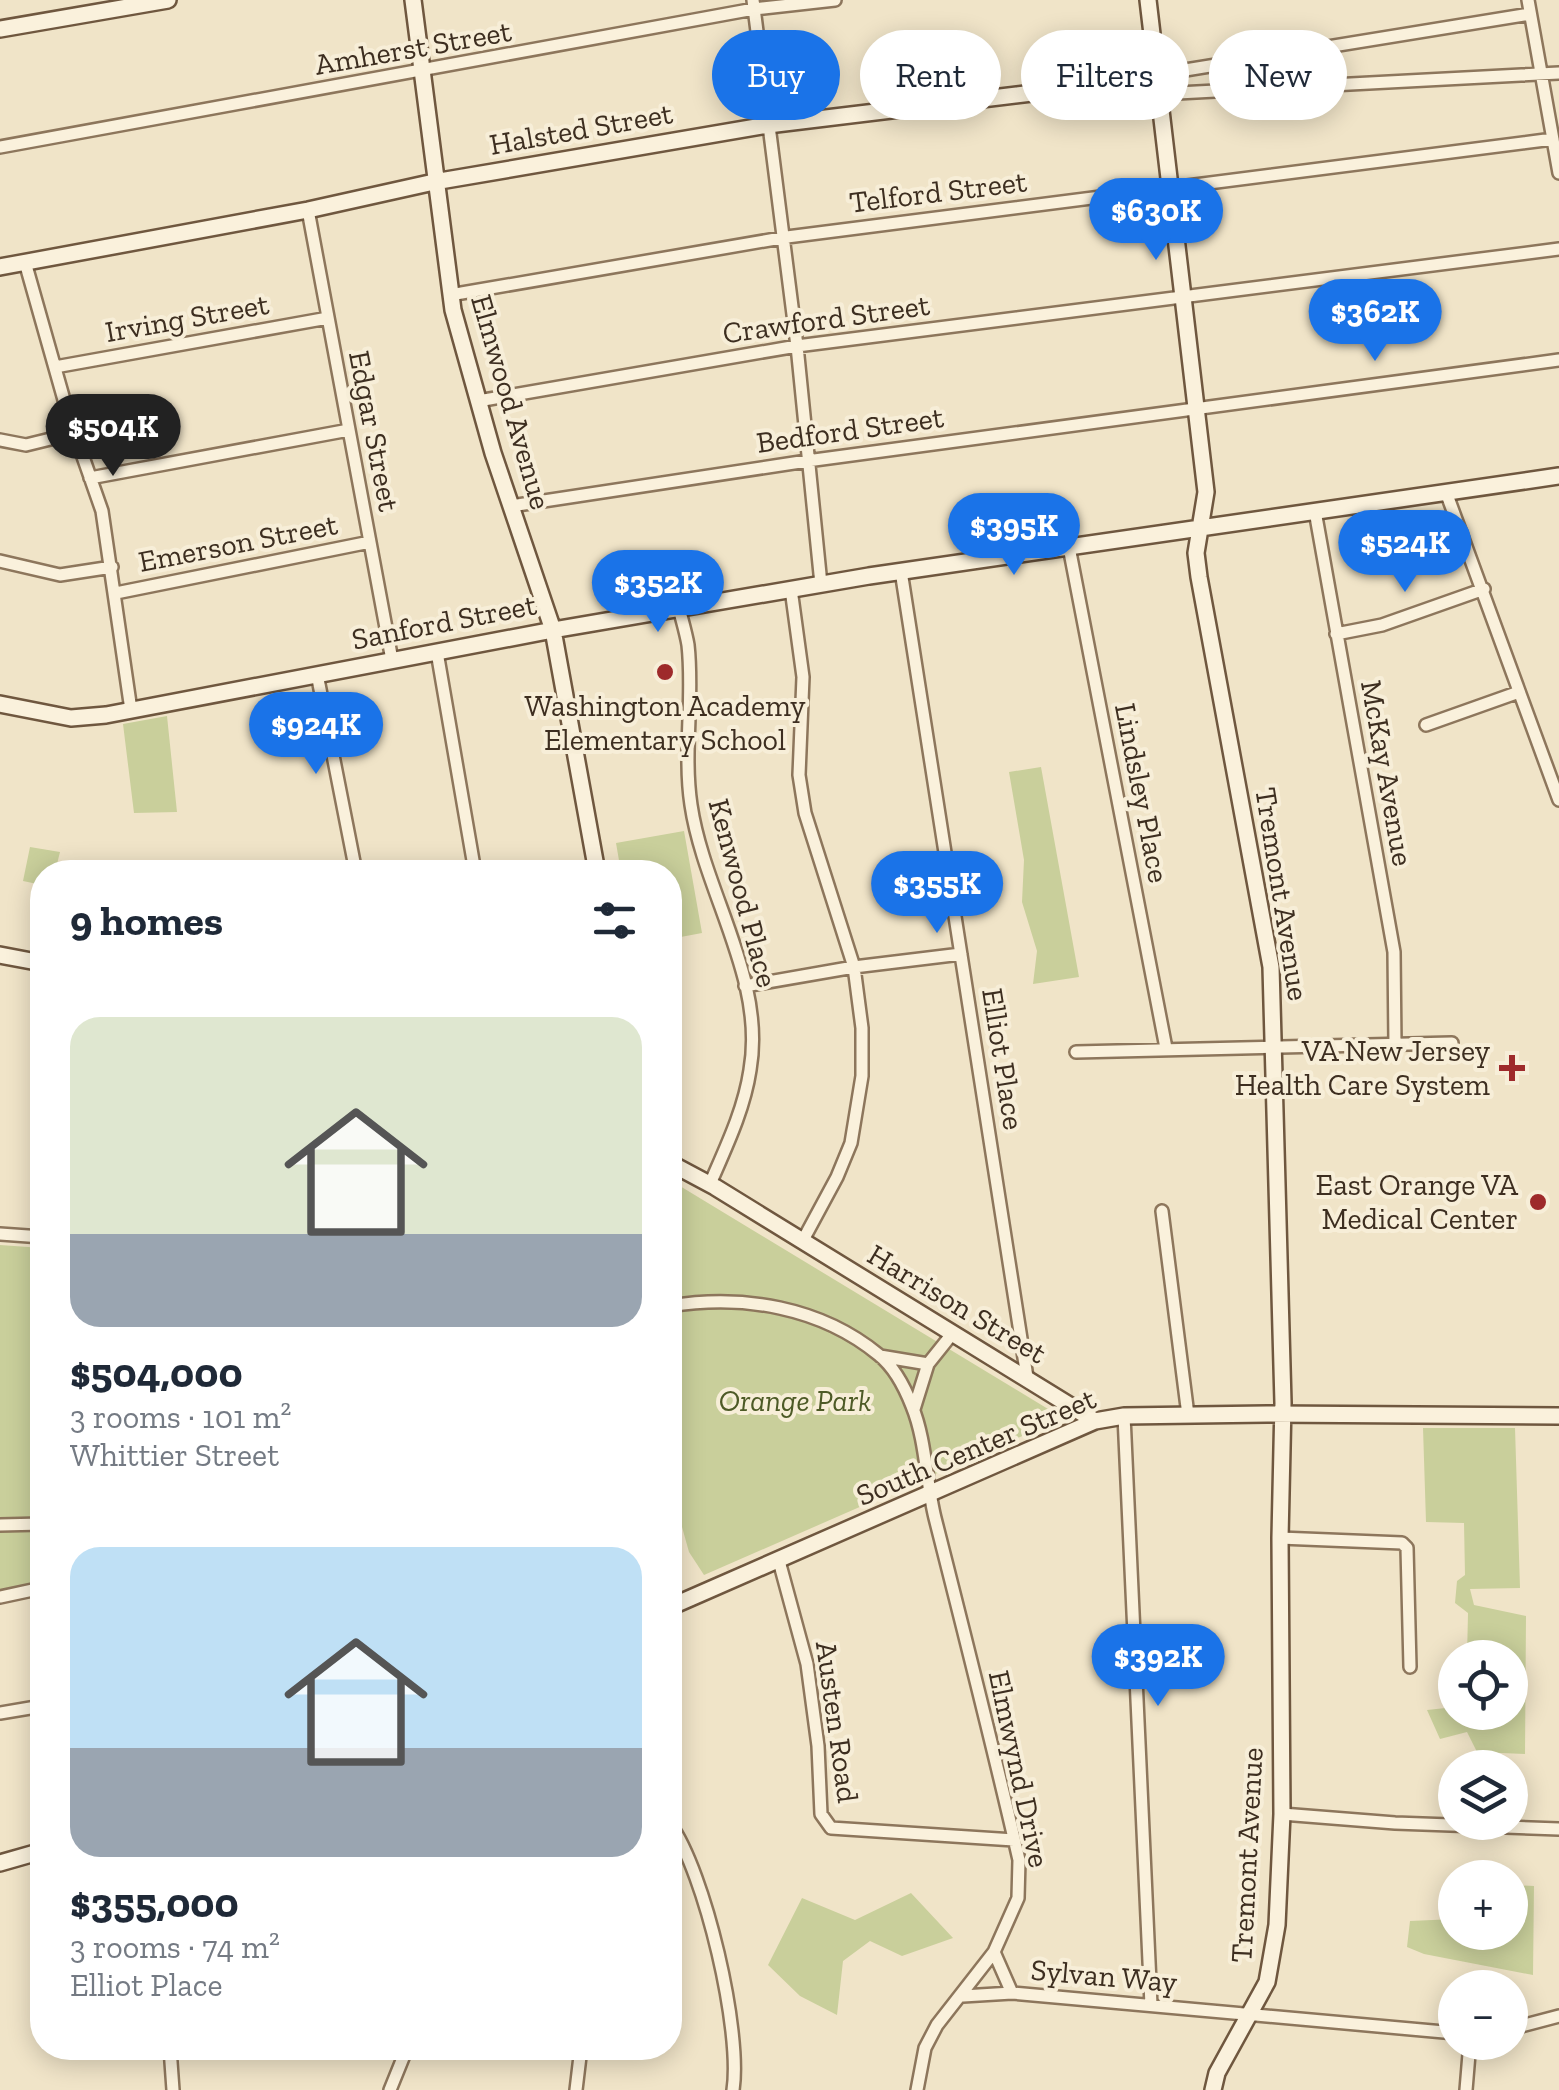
<!DOCTYPE html>
<html lang="en">
<head>
<meta charset="utf-8">
<style>
  :root { --surface:#fff; --page:#f6f6f7; --text:#1f2937; --muted:#747a83; --accent:#1a73e8 }
  body { margin:0; font-family:"Zilla Slab",serif; background:var(--page); color:var(--text); height:100vh; display:flex; flex-direction:column; font-size:38px; white-space:nowrap }
  * { box-sizing:border-box; margin:0 }
  p { font-size:32px; color:var(--muted) }
  .icon { flex:none; width:55px; height:55px; fill:none; stroke:currentColor; stroke-width:2; stroke-linecap:round; stroke-linejoin:round }
  .map { position:relative; flex:1; overflow:hidden }
  .drawer { position:absolute; left:30px; top:860px; width:652px; height:1200px; display:flex; flex-direction:column; background:var(--surface); border-radius:40px; box-shadow:0 5px 25px #0003 }
  .drawer>* { flex:none }
  .top-card { position:absolute; left:712px; top:30px; width:695px; height:90px; display:flex; gap:20px }
  .tools { position:absolute; left:1438px; top:1640px; display:grid; gap:20px }
  .tools a { display:grid; place-items:center; width:90px; height:90px; border-radius:50%; background:var(--surface); box-shadow:0 5px 25px #0003; font-size:50px }
  .price { position:absolute; translate:-50% -85px; padding:0 22px; border-radius:35px; background:var(--accent); color:#fff; font-size:32px; line-height:65px; filter:drop-shadow(0 2px 5px #0008) }
  .price::after { content:''; position:absolute; left:50%; top:60px; width:30px; height:22px; margin-left:-15px; background:inherit; clip-path:polygon(0 0,100% 0,50% 100%) }
  .price.current { background:#222; color:#fff }
  ul { padding:0; list-style:none }
  li { display:grid; align-content:center; gap:20px; height:530px; padding:0 40px }
  li span { display:grid; place-items:center; height:310px; border-radius:30px; color:#555 }
  li>.icon { margin-inline-start:auto }
  span .icon { width:180px; height:180px; fill:#fffc; stroke-width:1 }
  li b { font-size:42px }
  h2 { display:flex; justify-content:space-between; align-items:center; height:120px; padding:0 40px; font-size:42px }
  .chip { padding:0 35px; border-radius:45px; background:var(--surface); box-shadow:0 5px 25px #0003; font-size:35px; line-height:90px }
  .chip.current { background:var(--accent); color:#fff }
  .map>svg:first-child { display:block }
  .green { fill:#c9cf9b }
  .lines { fill:none; stroke-linecap:round; stroke-linejoin:round }
  .street-casing { stroke:#8d765c; stroke-width:16 }
  .secondary-casing { stroke:#6f573f; stroke-width:20 }
  .street { stroke:#faf1dc; stroke-width:11 }
  .secondary { stroke:#faf1dc; stroke-width:15 }
  .poi-dot { fill:#9e2a2b; stroke:#f7eed8; stroke-width:4 }
  .labels { text-anchor:middle; dominant-baseline:central; stroke-width:8; stroke-linejoin:round; paint-order:stroke }
  .street-label { font-size:30px; fill:#3d2e20; stroke:#f7eed8 }
  .poi-label { font-size:30px; fill:#3d2e20; stroke:#f7eed8; text-anchor:end }
  .park-label { font-size:30px; font-style:italic; fill:#4d5a26; stroke:#f7eed8 }
</style>
</head>
<body>
<div class="map">
<svg width="1559" height="2090" viewBox="0 0 1559 2090">
  <rect width="100%" height="100%" fill="#f0e4c8"/>
  <path class="green" d="M167,716L177,812L134,813L123,724Z
    M1041,767L1079,977L1033,984L1037,951L1022,902L1024,860L1009,772Z
    M684,831L702,933L670,939V872H621L616,843Z
    M30,847L60,852L55,872H42V885L23,881Z
    M670,1180L1053,1412L1052,1423L704,1575L689,1552L670,1484Z
    M0,1245L42,1248V1582L0,1590Z
    M1423,1428H1515L1520,1588L1470,1589L1474,1605L1526,1616L1525,1754L1477,1752L1467,1732L1440,1739L1427,1710L1455,1707V1712H1510V1658L1467,1657L1468,1613L1455,1603L1457,1581L1465,1575L1464,1523L1426,1522Z
    M1510,1885L1534,1886L1533,1975L1424,1954L1407,1947L1410,1921L1455,1919V1932H1510Z
    M911,1893L953,1938L902,1956L870,1941L843,1961L837,2015L800,1996L768,1965L802,1898L855,1920Z"/>
  <g class="lines">
    <defs>
      <path id="street" d="M753,0L797,346L821,584
        M1528,0L1559,173
        M1157,78L1173,72L1530,14
        M1159,94L1559,73
        M0,147L754,9L835,0
        M308,210L392,660
        M25,262L68,414L102,511L131,710
        M450,295L787,237L1553,139
        M55,367L328,318
        M478,401L797,346L1559,249
        M0,440L26,445L75,433
        M90,478L349,430
        M1446,492L1559,800
        M511,506L807,461L1559,360
        M1315,511L1394,952L1395,1045
        M1069,547L1166,1048
        M0,561L60,575L112,567
        M901,571L1027,1377
        M791,589L803,677L799,775L805,813L854,967L862,1028V1076L851,1143L837,1177L802,1242
        M116,593L370,542
        M679,608C682,620 686,633 688,645C694,698 683,752 691,805C704,893 766,979 750,1070C744,1110 726,1147 710,1184
        M1336,634L1382,625L1484,589
        M437,652L475,872
        M317,674L356,872
        M1426,725L1519,692
        M745,986L854,967L961,954
        M1076,1052L1452,1043
        M1162,1211L1188,1415
        M0,1234L42,1237
        M670,1306C742,1294 821,1307 879,1355C894,1367 905,1388 912,1406C926,1440 926,1482 935,1518C964,1632 993,1746 1019,1860L1018,1898L994,1952L937,2025L925,2048L917,2090
        M880,1356L928,1364
        M914,1409L928,1364L952,1334
        M1124,1416L1151,2005
        M0,1525L42,1524
        M1280,1538L1402,1543L1407,1548L1410,1667
        M779,1561L807,1664L818,1746L821,1814L831,1828L1014,1840
        M0,1597L42,1588
        M0,1713L42,1706
        M670,1765V1764
        M1282,1814L1395,1823L1559,1829
        M670,1824C705,1872 742,2031 733,2090
        M994,1952L1012,1993
        M963,1996L1012,1993L1455,2033
        M1510,2029L1559,2016
        M170,2048L173,2090
        M390,2090L407,2048
        M576,2090L581,2048
        M1466,2090L1470,2042"/>
      <path id="secondary" d="M413,0L453,310L493,453L553,630L597,872
        M1148,0L1206,492L1196,553L1199,577L1271,967L1283,1403L1280,1538L1282,1814L1277,1925L1267,1982L1217,2073L1213,2090
        M0,29L168,0
        M0,267L308,210L434,182L768,125L1157,78
        M0,704L71,718L106,715L553,630L869,576L1559,476
        M0,955L42,963
        M670,1163L715,1187L1095,1421
        M670,1607L1095,1421L1124,1416L1267,1414L1559,1416
        M0,1863L42,1851"/>
    </defs>
    <use href="#street" class="street-casing"/>
    <use href="#secondary" class="secondary-casing"/>
    <use href="#street" class="street"/>
    <use href="#secondary" class="secondary"/>
  </g>
  <g class="poi-dot">
    <circle cx="665" cy="672" r="10"/>
    <path d="M1507 1053h10v10h10v10h-10v10h-10v-10h-10v-10h10z"/>
    <circle cx="1538" cy="1202" r="10"/>
  </g>
  <g class="labels">
    <g class="street-label">
      <text transform="translate(413 48) rotate(-10)">Amherst Street</text>
      <text transform="translate(581 129) rotate(-10)">Halsted Street</text>
      <text transform="translate(938 192) rotate(-7)">Telford Street</text>
      <text transform="translate(187 318) rotate(-10)">Irving Street</text>
      <text transform="translate(826 319) rotate(-8)">Crawford Street</text>
      <text transform="translate(511 402) rotate(74)">Elmwood Avenue</text>
      <text transform="translate(850 430) rotate(-8)">Bedford Street</text>
      <text transform="translate(374 431) rotate(79)">Edgar Street</text>
      <text transform="translate(238 543) rotate(-11)">Emerson Street</text>
      <text transform="translate(444 622) rotate(-11)">Sanford Street</text>
      <text transform="translate(1387 773) rotate(80)">McKay Avenue</text>
      <text transform="translate(1142 793) rotate(79)">Lindsley Place</text>
      <text transform="translate(743 893) rotate(75)">Kenwood Place</text>
      <text transform="translate(1282 894) rotate(81)">Tremont Avenue</text>
      <text transform="translate(1003 1059) rotate(81)">Elliot Place</text>
      <text transform="translate(957 1304) rotate(31)">Harrison Street</text>
      <text transform="translate(976 1447) rotate(-23)">South Center Street</text>
      <text transform="translate(837 1722) rotate(82)">Austen Road</text>
      <text transform="translate(1019 1769) rotate(78)">Elmwynd Drive</text>
      <text transform="translate(1247 1855) rotate(-87)">Tremont Avenue</text>
      <text transform="translate(1104 1976) rotate(5)">Sylvan Way</text>
    </g>
    <g class="poi-label">
      <text x="665" y="706" text-anchor="middle">Washington Academy<tspan x="665" dy="34">Elementary School</tspan></text>
      <text x="1490" y="1051">VA New Jersey<tspan x="1490" dy="34">Health Care System</tspan></text>
      <text x="1518" y="1185">East Orange VA<tspan x="1518" dy="34">Medical Center</tspan></text>
    </g>
    <g class="park-label">
      <text x="795" y="1401">Orange Park</text>
    </g>
  </g>
</svg>
<div class="tools">
<a><svg class="icon" aria-label="locate" viewBox="0 0 24 24"><circle cx="12" cy="12" r="6"/><path d="M12 2v4M12 18v4M2 12h4M18 12h4"/></svg></a>
<a><svg class="icon" aria-label="layers" viewBox="0 0 24 24"><path d="M12 4l9 5-9 5-9-5zM3 14l9 5 9-5"/></svg></a>
<a>+</a>
<a>−</a>
</div>
<b class="price" style="left:1156px;top:263px">$630K</b>
<b class="price" style="left:1375px;top:364px">$362K</b>
<b class="price current" style="left:113px;top:479px">$504K</b>
<b class="price" style="left:1014px;top:578px">$395K</b>
<b class="price" style="left:1405px;top:595px">$524K</b>
<b class="price" style="left:658px;top:635px">$352K</b>
<b class="price" style="left:316px;top:777px">$924K</b>
<b class="price" style="left:937px;top:936px">$355K</b>
<b class="price" style="left:1158px;top:1709px">$392K</b>
<div class="top-card">
<a class="chip current">Buy</a>
<a class="chip">Rent</a>
<a class="chip">Filters</a>
<a class="chip">New</a>
</div>
<section class="drawer">
<h2>9 homes<svg class="icon" aria-label="filters" viewBox="0 0 24 24"><path d="M4 7h16M4 17h16"/><circle cx="9" cy="7" r="2"/><circle cx="15" cy="17" r="2"/></svg></h2>
<ul>
<li><span style="background:linear-gradient(#dfe7d0 70%,#9aa5b1 0)"><svg class="icon" aria-label="home" viewBox="0 0 24 24"><path d="M3 11l9-7 9 7M6 9v11h12V9"/></svg></span><div><b>$504,000</b><p>3 rooms · 101 m²</p><p>Whittier Street</p></div></li>
<li><span style="background:linear-gradient(#bfe0f5 65%,#9aa5b1 0)"><svg class="icon" aria-label="home" viewBox="0 0 24 24"><path d="M3 11l9-7 9 7M6 9v11h12V9"/></svg></span><div><b>$355,000</b><p>3 rooms · 74 m²</p><p>Elliot Place</p></div></li>
</ul>
</section>
</div>
</body>
</html>
